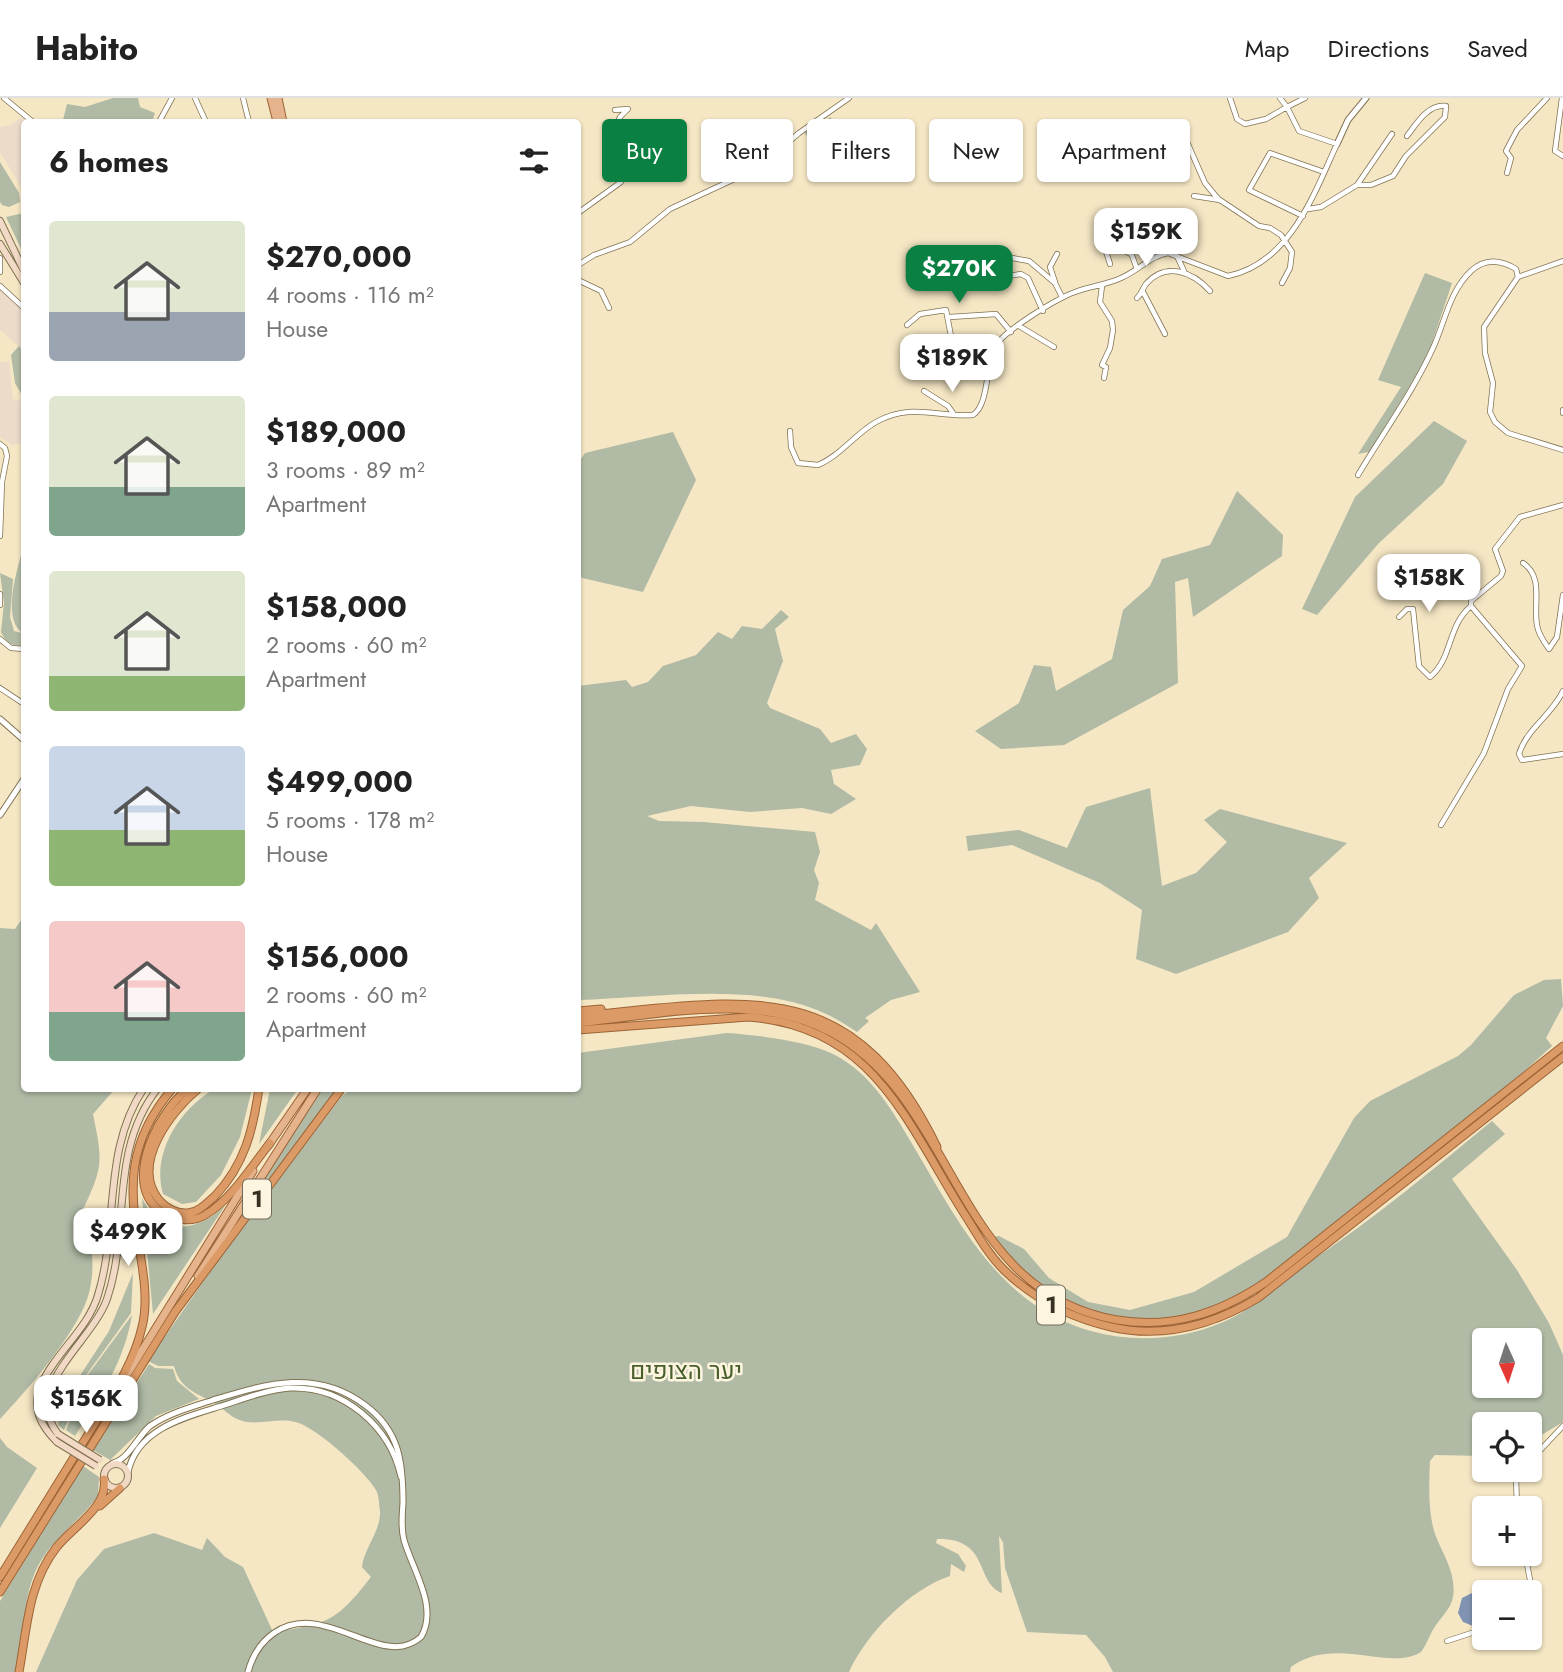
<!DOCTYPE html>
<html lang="en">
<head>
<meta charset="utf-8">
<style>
  :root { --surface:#fff; --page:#f6f6f6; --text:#222; --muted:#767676; --line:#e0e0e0; --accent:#0b8043 }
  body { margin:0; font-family:Jost,Heebo,sans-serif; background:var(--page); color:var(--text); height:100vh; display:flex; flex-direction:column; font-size:26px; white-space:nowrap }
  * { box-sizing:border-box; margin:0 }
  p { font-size:23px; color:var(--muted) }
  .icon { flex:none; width:38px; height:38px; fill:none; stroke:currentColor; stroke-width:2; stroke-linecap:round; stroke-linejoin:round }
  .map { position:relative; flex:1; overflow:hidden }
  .details { position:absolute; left:21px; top:21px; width:560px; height:973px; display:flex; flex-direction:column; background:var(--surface); border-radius:7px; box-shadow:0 2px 5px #0004 }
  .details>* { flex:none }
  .banner { position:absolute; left:602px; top:21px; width:665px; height:63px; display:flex; gap:14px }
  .needle { width:46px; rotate:177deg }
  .fabs { position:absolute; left:1472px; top:1230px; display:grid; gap:14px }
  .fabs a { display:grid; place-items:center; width:70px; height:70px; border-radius:7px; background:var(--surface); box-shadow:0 2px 5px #0004; font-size:35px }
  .price { position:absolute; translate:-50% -60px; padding:0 16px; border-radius:14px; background:#fff; color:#222; font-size:23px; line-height:46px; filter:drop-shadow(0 2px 4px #0008) }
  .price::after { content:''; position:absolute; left:50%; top:42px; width:21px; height:16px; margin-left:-10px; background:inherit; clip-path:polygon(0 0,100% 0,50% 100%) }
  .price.active { background:var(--accent); color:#fff }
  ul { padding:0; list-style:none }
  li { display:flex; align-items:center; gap:21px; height:175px; padding:0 28px }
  li span { display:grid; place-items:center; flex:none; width:196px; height:140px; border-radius:7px; color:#555 }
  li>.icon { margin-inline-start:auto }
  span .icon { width:84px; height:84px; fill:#fffc; stroke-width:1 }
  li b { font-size:30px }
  h2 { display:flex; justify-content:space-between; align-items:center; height:84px; padding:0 28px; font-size:30px }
  .chip { padding:0 24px; border-radius:7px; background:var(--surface); box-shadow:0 2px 5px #0004; font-size:24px; line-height:63px }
  .chip.active { background:var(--accent); color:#fff }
  header { display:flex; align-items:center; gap:42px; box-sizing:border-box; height:98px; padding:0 35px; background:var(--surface); border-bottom:2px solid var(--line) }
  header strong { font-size:33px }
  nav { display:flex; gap:38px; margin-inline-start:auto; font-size:24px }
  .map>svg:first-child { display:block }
  .education { fill:#eddbca }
  .green { fill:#b0baa5; fill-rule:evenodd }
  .water { fill:#8093b2 }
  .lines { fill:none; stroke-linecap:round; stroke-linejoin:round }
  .minor-casing { stroke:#807353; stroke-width:6 }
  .tertiary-casing { stroke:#807353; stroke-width:7 }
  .secondary-casing { stroke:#807353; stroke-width:8 }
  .primary-casing { stroke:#9c6436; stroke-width:9 }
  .trunk-casing { stroke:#9c6436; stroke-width:9 }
  .minor { stroke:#fff; stroke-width:4.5 }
  .tertiary { stroke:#fff; stroke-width:5 }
  .secondary { stroke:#f2d9c5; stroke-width:6 }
  .primary { stroke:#e5b38c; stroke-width:7 }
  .trunk { stroke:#dc9a66; stroke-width:7 }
  .secondary-bridge-casing { stroke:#807353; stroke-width:8; stroke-linecap:butt }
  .secondary-bridge { stroke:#f2d9c5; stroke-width:6 }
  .labels { text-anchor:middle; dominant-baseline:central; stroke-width:5; stroke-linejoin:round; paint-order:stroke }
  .shield { fill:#fdf5e0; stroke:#726c5c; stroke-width:2 }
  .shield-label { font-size:23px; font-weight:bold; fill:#373124 }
  .park-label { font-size:24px; fill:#495f2c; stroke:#fdf5e0 }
</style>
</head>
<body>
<header>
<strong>Habito</strong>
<nav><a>Map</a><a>Directions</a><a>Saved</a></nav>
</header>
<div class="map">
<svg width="1563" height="1574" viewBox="0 0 1563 1574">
  <rect width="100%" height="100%" fill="#f5e7c4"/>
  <path class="education" d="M21,19L27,24L24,94L0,54V29L11,27Z
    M0,191L24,212V253L0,232Z
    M9,263L13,301L20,302L24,312V345L12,347L0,339V264Z"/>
  <path class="green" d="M113,0H138L140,9L155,15L152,24L63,22L67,6L85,9Z
    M831,19L832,37L825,50L809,41L804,34Z
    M0,64L19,95L20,104L9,109L2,107L0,104Z
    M24,115V157L6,119Z
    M1425,175L1452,185L1424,269L1374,353L1358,356L1401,289L1378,282Z
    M19,248L24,255V301L15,285L11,257Z
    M1434,323L1467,343L1443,386L1379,445L1317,517L1302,511L1355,399Z
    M673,334L696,382L643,494L578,479V365L585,355Z
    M1237,393L1283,437L1282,458L1193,519L1188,480L1175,484L1178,585L1064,647L1001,651L975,633L1019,605L1034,567L1051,569L1056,593L1112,561L1123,512L1150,488L1162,461L1210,447Z
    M24,446V548C13,548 6,546 1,534L4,505L0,475L13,481L10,519L14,533L22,535C1,518 18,470 24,446Z
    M781,512L789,519L775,531L783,563L767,605L770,610L820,631L831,645L856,636L867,651L860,667L831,672L834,686L856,701L831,716L802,710L750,714L691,708L647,718L659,723L704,724L815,734L820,754L814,772L819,785L815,802L871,832L876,825L920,894L891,902L865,920L869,923L857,934C846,927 836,920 824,915C756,883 652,900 578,902V588L626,582L632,589L648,584L663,568L696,557L718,534L732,541L742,528L762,531Z
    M1150,690L1162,788L1196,775L1227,744L1204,722L1220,711L1347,745L1309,780L1319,800L1288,834L1176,876L1136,861L1142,812L1100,785L1012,747L968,753L966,738L1019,732L1067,750L1086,709Z
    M24,818V990L115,991L93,1016C103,1065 103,1069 82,1114C94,1141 97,1181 84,1209C67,1246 28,1291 0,1321V830L15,831Z
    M1561,881L1563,908L1546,940L1552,948C1488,1008 1416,1061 1347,1116C1305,1149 1264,1191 1213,1210C1136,1240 1037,1210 993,1139L999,1138L1024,1151L1049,1180L1088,1204L1130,1212L1194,1194L1287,1139L1354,1020L1370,1003L1458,958L1471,947L1514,897L1544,882Z
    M727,935C756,937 809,943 835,957C868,974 890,1008 908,1039C955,1117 996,1207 1091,1233C1134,1245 1180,1242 1221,1225C1257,1210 1285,1181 1317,1159C1378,1117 1435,1070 1492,1023L1505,1036L1452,1081L1517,1172L1549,1225L1563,1257V1324L1530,1344V1326H1484V1358L1435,1357L1430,1363C1429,1385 1428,1412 1434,1433C1441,1454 1457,1474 1453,1499C1451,1511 1440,1520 1434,1530C1429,1538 1426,1548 1421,1554C1389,1574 1335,1537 1291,1569L1290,1574H1113L1105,1559L1086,1537L1027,1534L1005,1470L1003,1444L999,1438L1002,1495C974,1484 991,1440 937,1441L936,1445L958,1456L966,1468L964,1474L951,1466L950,1478C910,1491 866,1536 849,1574H36L77,1482L104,1451L154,1435L202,1452L207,1440L225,1459L243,1469L273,1534C328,1526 336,1524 371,1479L362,1469C364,1450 381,1433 380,1413C379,1407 379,1397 376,1392C367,1375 314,1327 295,1324C279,1320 263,1326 247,1324C235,1322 229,1316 220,1309C200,1295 181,1294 174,1268H158L148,1263L221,1158L342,998L351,991L578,990V955ZM1484,1242H1530V1288H1484Z
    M216,990L252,991L240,1039L221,1077L196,1104L182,1106L163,1096C151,1055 180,1010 216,990Z
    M270,991H298L259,1046Z
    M321,991H338L224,1144Z
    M142,1100C162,1140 196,1134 225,1108L153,1216Z
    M133,1175L131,1215L87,1276L64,1332L58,1327L61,1307L109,1233Z
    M132,1217C124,1264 101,1298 75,1338L66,1332L87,1278Z
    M149,1266L155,1270L173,1271L177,1283L199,1301L156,1318L110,1362L93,1352Z
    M0,1340L7,1349L37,1370L0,1430Z
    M83,1368L99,1379L98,1398C80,1423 53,1440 38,1468C21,1501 26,1539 15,1574H0V1503Z"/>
  <path class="water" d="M1472,1495L1484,1498V1525L1473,1528L1463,1524L1458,1515L1462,1500Z"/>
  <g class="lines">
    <defs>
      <path id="minor" d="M4,0L33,24
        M195,0L206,24
        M243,0L249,24
        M1230,0L1237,21L1245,26L1266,21L1287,9L1280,0
        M1562,0L1555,53L1563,58
        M159,24L172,0
        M1183,35L1205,85L1219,102
        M1507,75L1511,60L1506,53L1517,32L1547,0
        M1357,87L1392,36
        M1194,98L1220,102L1259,128L1270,130L1281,137L1292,154L1290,170L1282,185
        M1308,111L1321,109L1357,87H1371L1393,78L1406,58L1445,19L1446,8C1428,6 1417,25 1407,38
        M578,115L621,84L626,51L615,31L620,19L628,11L615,12
        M1303,118L1249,92L1270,55L1324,74
        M1117,140L1121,151L1131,156
        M1176,156L1184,173
        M0,160V174
        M1012,160L1029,163L1055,185L1062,199
        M1110,166L1103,144L1130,138V152L1137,171
        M578,167L594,157L630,144L670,111L758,70L799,35L849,0
        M1518,179L1563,163
        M992,180L1021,176L1028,180L1043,213
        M578,182L601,193L609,210
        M1055,184L1050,169L1057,156
        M0,188L24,210
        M1102,188L1100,204L1112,223L1113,232L1110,250L1102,267L1106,269L1104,280
        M1143,194L1165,236
        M1137,200C1142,196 1142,191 1146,186C1166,163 1193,174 1210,193
        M950,219L996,216L1011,234
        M907,227L920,216L946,212L951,238L989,265
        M1019,228L1054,249
        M921,243L928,247L961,248
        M924,293L948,308L953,315
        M1563,312V315
        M790,333L791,349L798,365L818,367C840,358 855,336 876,324C912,304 938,320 973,317C990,306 985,264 996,247C1007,231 1056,201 1075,194C1091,188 1106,187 1121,180C1138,173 1150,158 1168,155L1228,178C1290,165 1314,96 1337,46L1299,33L1287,9L1305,0
        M0,346L5,350L7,358L2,384L0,438
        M1358,377C1383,335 1413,294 1433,250C1445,224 1449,194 1471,173C1485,160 1501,162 1516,171L1518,179L1484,229L1485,255L1493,285L1490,314L1495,324L1508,335L1563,352
        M1523,465C1544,479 1533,506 1537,527C1538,536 1544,544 1549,551L1557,539L1563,497
        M0,496V507
        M1399,519L1407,511H1413L1419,568L1430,579C1453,560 1447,528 1471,508
        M0,541L11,550L24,551
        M0,590L24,606
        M1563,593C1552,617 1527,630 1519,656L1522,662L1563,656
        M1441,727L1484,655L1508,591L1522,568L1471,508V503L1501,478L1503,473L1495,451L1520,419L1563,407
        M1530,1363L1563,1328
        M1517,1410L1516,1378L1522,1372
        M1525,1456L1532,1492L1530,1496
        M1447,1543L1484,1531"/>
      <path id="tertiary" d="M1337,46L1348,22L1366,0
        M0,621L24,642
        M0,717L24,681
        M113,1365C128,1362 138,1338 150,1328C169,1315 192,1309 213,1302C266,1286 316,1270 365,1307C400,1333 403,1365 403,1405C402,1418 401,1430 404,1442C412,1471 439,1509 421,1539C382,1574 325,1500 274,1535C261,1544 252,1559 248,1574
        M128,1374C137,1332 182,1320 218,1309C241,1302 265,1292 290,1290C343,1288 390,1328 401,1379"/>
      <path id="secondary" d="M0,123L24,173
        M0,146L24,185
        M58,1336C21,1290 92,1244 107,1201C131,1131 108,1053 158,990
        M57,1344C41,1328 31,1310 41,1287C55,1255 88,1231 98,1197C119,1129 102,1052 144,990
        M104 1378a12 12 0 1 1 24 0a12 12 0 1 1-24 0Z"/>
      <path id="primary" d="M271,0L277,24
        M278,0L283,24
        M268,1048L308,990
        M198,1178L318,990
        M125,1280L253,1073"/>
      <path id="trunk" d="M578,913L601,911
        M578,918C743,903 851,872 937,1049
        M578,925C659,917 756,893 832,935C958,1003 954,1194 1117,1222C1173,1231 1220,1215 1266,1184L1563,948
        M578,932L748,919C876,928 907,1027 967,1120C978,1138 989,1157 1004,1172C1034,1201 1071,1220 1111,1229C1164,1241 1213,1227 1258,1200L1563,959
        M189,990C155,1015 114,1100 174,1120C185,1123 195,1123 205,1117C231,1102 251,1069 270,1045
        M199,990C171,1013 130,1066 159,1102C166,1110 177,1116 188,1115C199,1114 207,1105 215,1098C245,1066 253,1032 259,990
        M100,1408L120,1390
        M0,1479C29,1432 58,1385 87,1338C107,1304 133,1269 142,1229C148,1206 144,1178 140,1155C128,1090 127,1043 173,990
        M0,1494L175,1214L342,990
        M19,1574C27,1531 28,1486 56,1450C71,1430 109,1409 104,1381"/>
    </defs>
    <use href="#minor" class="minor-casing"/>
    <use href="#tertiary" class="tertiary-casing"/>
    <use href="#secondary" class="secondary-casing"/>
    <use href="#primary" class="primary-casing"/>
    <use href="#trunk" class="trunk-casing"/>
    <use href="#minor" class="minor"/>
    <use href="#tertiary" class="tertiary"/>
    <use href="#secondary" class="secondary"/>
    <use href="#primary" class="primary"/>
    <use href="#trunk" class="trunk"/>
    <defs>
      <path id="secondary-bridge" d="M58,1336L100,1362
        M57,1344L96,1368"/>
    </defs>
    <use href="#secondary-bridge" class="secondary-bridge-casing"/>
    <use href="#secondary-bridge" class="secondary-bridge"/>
  </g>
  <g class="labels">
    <g class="shield">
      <rect x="243" y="1081.5" width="28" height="39" rx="5"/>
      <rect x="1037" y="1187.5" width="28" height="39" rx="5"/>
    </g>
    <g class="shield-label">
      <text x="257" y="1101">1</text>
      <text x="1051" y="1207">1</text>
    </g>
    <g class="park-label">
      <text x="686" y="1272">יער הצופים</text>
    </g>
  </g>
</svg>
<div class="fabs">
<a><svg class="needle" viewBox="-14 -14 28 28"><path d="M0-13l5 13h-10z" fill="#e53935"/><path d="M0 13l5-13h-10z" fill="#767676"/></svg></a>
<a><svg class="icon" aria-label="locate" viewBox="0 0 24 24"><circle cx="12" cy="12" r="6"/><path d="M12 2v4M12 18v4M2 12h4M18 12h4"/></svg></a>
<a>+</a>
<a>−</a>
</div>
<b class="price" style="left:1146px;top:170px">$159K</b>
<b class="price active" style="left:959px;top:207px">$270K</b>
<b class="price" style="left:952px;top:296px">$189K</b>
<b class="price" style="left:1429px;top:516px">$158K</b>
<b class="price" style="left:128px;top:1170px">$499K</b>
<b class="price" style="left:86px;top:1337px">$156K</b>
<div class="banner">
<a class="chip active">Buy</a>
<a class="chip">Rent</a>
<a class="chip">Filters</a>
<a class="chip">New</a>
<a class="chip">Apartment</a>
</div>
<section class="details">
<h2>6 homes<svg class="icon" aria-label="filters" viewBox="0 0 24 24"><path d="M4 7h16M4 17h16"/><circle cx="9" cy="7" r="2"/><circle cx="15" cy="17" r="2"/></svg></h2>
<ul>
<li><span style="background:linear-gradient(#dfe7d0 65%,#9aa5b1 0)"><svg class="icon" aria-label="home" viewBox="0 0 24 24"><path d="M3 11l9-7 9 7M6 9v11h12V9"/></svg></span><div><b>$270,000</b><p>4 rooms · 116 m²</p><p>House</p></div></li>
<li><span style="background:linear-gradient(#dfe7d0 65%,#7fa58c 0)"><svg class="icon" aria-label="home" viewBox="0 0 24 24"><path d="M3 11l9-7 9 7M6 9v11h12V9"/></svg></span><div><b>$189,000</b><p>3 rooms · 89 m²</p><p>Apartment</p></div></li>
<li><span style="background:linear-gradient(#dfe7d0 75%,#8fb573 0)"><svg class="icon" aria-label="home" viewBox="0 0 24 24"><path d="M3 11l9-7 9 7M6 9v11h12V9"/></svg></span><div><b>$158,000</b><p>2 rooms · 60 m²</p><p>Apartment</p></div></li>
<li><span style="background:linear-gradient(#c9d6e8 60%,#8fb573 0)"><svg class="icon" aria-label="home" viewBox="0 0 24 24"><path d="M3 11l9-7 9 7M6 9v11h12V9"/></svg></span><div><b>$499,000</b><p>5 rooms · 178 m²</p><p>House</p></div></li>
<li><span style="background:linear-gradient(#f6c9c9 65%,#7fa58c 0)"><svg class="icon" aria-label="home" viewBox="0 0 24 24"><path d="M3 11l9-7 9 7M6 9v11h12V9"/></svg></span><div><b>$156,000</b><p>2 rooms · 60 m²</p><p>Apartment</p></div></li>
</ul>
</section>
</div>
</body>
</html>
